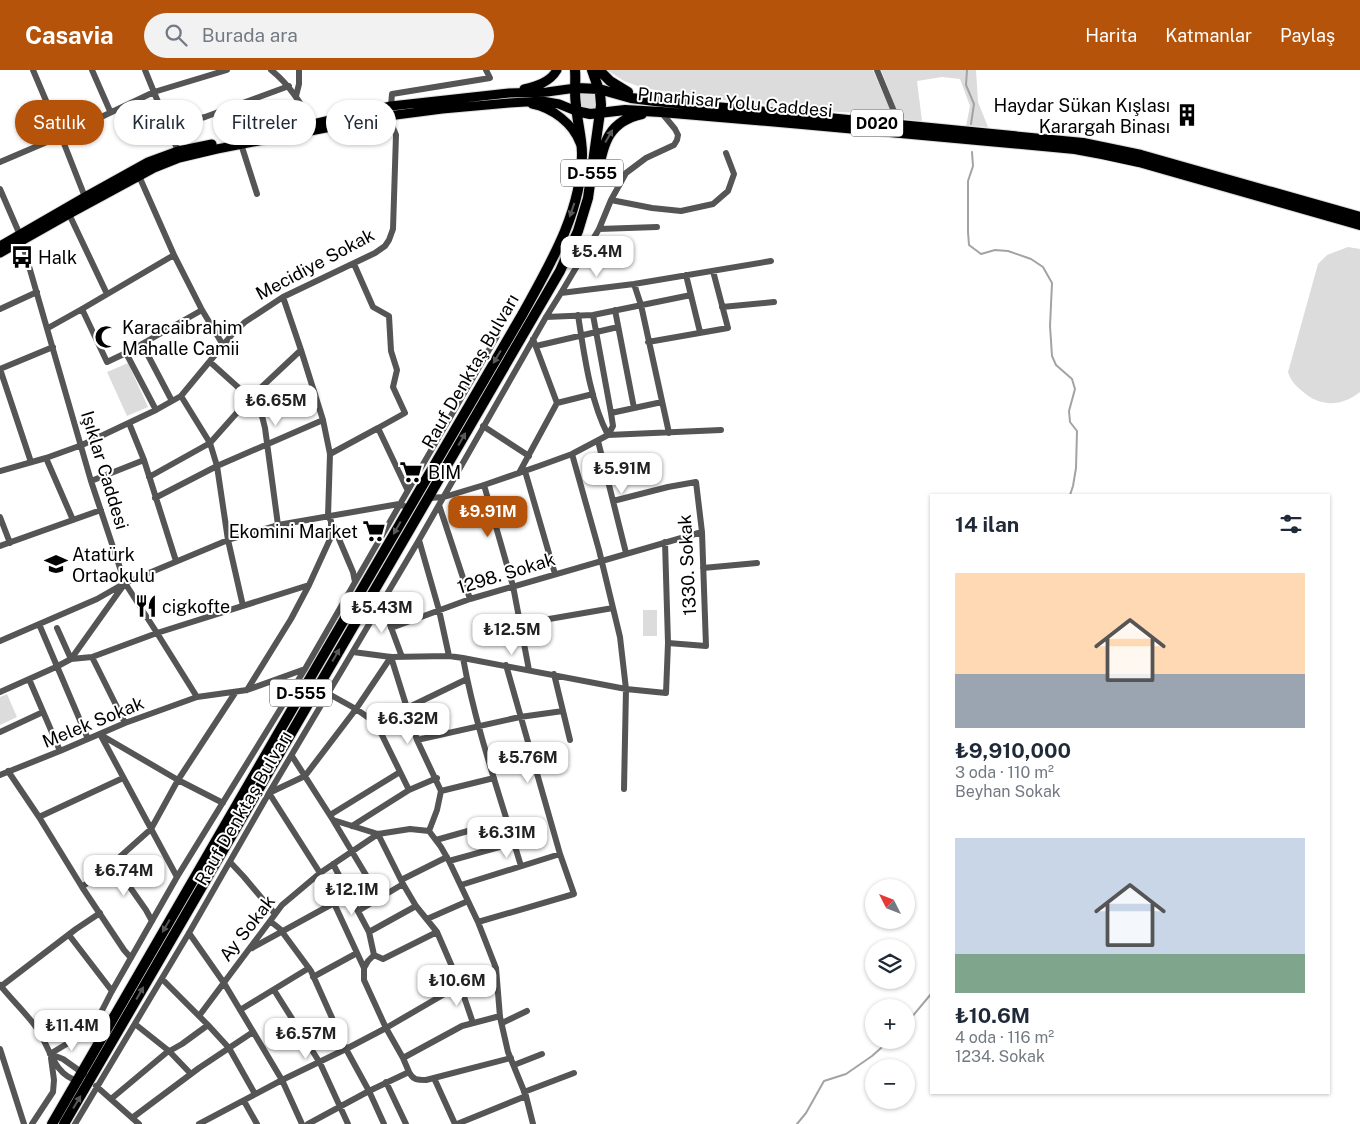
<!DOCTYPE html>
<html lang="tr">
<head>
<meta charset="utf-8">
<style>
  :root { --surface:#fff; --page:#f2f2f3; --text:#1f2937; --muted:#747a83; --accent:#b45309 }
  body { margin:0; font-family:"Public Sans",sans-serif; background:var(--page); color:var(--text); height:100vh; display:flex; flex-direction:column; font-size:19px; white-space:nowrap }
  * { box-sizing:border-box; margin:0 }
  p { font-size:16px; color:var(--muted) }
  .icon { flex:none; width:28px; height:28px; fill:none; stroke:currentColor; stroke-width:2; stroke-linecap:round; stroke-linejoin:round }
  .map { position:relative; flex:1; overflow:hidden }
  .panel { position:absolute; left:930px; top:424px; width:400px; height:600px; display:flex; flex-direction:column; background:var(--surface); border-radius:0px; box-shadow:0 1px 4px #0004 }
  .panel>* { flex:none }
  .guide { position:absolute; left:15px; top:30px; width:475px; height:45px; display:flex; gap:10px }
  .needle { width:32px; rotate:312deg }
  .tools { position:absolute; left:865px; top:809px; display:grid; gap:10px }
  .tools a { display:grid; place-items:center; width:50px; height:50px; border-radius:50%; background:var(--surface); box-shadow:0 1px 4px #0004; font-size:25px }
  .price { position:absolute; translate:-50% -42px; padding:0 11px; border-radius:10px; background:#fff; color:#222; font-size:16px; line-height:32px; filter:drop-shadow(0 1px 2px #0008) }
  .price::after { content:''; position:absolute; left:50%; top:30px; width:15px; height:11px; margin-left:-8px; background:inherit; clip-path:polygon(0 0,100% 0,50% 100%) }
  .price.current { background:var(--accent); color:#fff }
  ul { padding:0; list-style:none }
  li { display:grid; align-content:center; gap:10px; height:265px; padding:0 25px }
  li span { display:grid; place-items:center; height:155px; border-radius:0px; color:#555 }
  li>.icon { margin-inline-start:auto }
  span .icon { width:90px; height:90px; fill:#fffc; stroke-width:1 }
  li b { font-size:21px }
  h2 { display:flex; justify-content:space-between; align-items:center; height:60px; padding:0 25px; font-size:21px }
  .chip { padding:0 18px; border-radius:22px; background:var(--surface); box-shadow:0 1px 4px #0004; font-size:18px; line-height:45px }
  .chip.current { background:var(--accent); color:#fff }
  header { display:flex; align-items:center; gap:30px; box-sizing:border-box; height:70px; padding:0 25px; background:var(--accent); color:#fff }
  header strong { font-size:24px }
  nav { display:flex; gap:28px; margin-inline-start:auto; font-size:18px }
  .search { width:350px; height:45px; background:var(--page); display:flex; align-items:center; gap:12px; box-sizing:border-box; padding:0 18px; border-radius:28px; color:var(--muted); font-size:19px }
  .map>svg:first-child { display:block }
  .green { fill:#dcdcdc }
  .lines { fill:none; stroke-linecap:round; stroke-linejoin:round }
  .stream { stroke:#a3a3a3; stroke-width:2 }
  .major-casing { stroke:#dbdbdb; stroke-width:11 }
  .highway-casing { stroke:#dbdbdb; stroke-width:12 }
  .minor { stroke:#555; stroke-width:6 }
  .major { stroke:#000; stroke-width:9 }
  .highway { stroke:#000; stroke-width:10 }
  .oneway { fill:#595959 }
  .labels { text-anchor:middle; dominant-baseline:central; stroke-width:4; stroke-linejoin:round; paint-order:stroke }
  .shield { fill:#fff; stroke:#4c4c4c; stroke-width:1 }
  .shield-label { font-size:16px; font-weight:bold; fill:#000 }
  .street-label { font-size:18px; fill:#000; stroke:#fff }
  .poi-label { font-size:18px; fill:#000; stroke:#fff; text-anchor:start }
</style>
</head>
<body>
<header>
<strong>Casavia</strong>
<div class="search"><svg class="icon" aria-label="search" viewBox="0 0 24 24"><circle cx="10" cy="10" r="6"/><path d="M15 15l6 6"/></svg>Burada ara</div>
<nav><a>Harita</a><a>Katmanlar</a><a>Paylaş</a></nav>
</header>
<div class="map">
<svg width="1360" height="1054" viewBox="0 0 1360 1054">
  <rect width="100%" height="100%" fill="#fff"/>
  <path class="green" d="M607,0H873L892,44L839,42L730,31L643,18L624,11Z
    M881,0H976L978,32L988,57L966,56L970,36L960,9L942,7L917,11L922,51L900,49Z
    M583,22L595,24L597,34C593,41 588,40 581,38L578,27Z
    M1348,177L1360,179V322C1342,337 1319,337 1302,321C1295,315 1291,311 1288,302L1318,194L1327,185Z
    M128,293L148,337L127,346L107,302Z
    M643,540H657V566H643Z
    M7,624L17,647L0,655V627Z"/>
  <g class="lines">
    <path class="stream" d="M967,0L966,15L974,34L971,54
      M972,82L973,96L968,111V162L969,175L981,184L995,180L1008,181L1031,189L1043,197L1052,213L1050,256L1052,286L1056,295L1072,309L1075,319L1069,341L1070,352L1077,361L1076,398L1073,416L1070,425
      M906,954L931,924
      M797,1054L806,1043L824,1011L846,1004L872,986L890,970"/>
    <defs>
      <path id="major" d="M524,19C537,16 550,12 557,0
        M532,34C553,38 573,54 580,73
        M313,54L391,36L509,23L547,22L576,18
        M0,176L85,127L148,92L178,81L212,74
        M0,183L69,144L154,98L179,88L217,79L388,46L442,39L509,33L542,31L559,34L576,41"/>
      <path id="highway" d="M599,0L610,11L628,22
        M576,18L599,19L631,28L655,31L1083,73L1141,85L1360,147
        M576,41L590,44L625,40L661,42L802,54L1075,79L1102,84L1139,92L1360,155
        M598,103C603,73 609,51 642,44
        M52,1054L320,591L522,245C549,196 582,142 582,84C582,68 577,51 576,35C574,23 576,12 575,0
        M64,1054L560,201L578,161L588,128L601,35L600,23L592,0"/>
    </defs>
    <use href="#major" class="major-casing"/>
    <use href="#highway" class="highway-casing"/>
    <path class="minor" d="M33,0L61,66L85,127
      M92,0L110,41
      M145,0L178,81
      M271,0C290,15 301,34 313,54
      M877,0L900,56
      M296,26L299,14V0
      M391,36L392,24L490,8L486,0
      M167,56L205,47L289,16
      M241,74L257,124
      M0,92L61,66L154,22L227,0
      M139,106L174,185L202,240L223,275
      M0,119L20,165L91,411L125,513L157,563L197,627
      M611,130L652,138L681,141L713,134L728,121L734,104L726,83
      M69,144L107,224
      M599,159L657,157
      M354,194L373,237L389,246L391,281L397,300L393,317L405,343L378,358
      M686,205L700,262
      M634,214L641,235L669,363
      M561,223L634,214L771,191
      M722,237L774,232
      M0,239L37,222
      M82,239L107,292L126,283L202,240
      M615,240L634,338
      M578,245C584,283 590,331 608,365
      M593,245L611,343L613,356L608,365
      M546,247L593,245L691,225
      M48,258L82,239L174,185
      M648,272L728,258L713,201
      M142,274L172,331
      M536,276L618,257
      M126,283L156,340
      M210,292L250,328L262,346L265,358L278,455
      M0,299L31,392
      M0,299L53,277
      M181,326L210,373L217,396L228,470L243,536
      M557,333L593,324
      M611,343L662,332
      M129,353L144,390L176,491
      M483,356L529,386
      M598,371L626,483
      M330,384L378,358L407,419
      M572,384L599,480L620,567L626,619L624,719
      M46,388L73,450
      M0,401L46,388L82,375L156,340L181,326L234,262L245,252L283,227L375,183L385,176L389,170L393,159L396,65L388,46L387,37
      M525,401L555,504
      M519,403L557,333L533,269
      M149,407L210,373L250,328L301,280
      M91,411L144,390
      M484,415L513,516L529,600
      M155,428L217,396L323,350
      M429,428L444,427L484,415L539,396L572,384L608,365L721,360
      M613,431L668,417L696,412L702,462L706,576L668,573
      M439,435L470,529
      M0,447L10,473
      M333,455L353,502L355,512
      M419,470L439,540L449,586
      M0,476L101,440
      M703,498L757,493
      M382,533L402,587
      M39,554L88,669
      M520,554L613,538
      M57,558L71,589L92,587
      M391,558L470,529L702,462
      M0,571L97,529L125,513L228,470L278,455L399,434L409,438
      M353,582L391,587L449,586L463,588L626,619L666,623L668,573L665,472
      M391,587L417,670L441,721L437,740L429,761
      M463,588C476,659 500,726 521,796
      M554,604L570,670
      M29,609L60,681
      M247,620L291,549L309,515L331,467V451L328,446L330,384L323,350L301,280L283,227
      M0,622L56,597L71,589L123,516
      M329,624L356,639L376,653L409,720
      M125,653L92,587L157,563L309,515
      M376,653L467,609
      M0,662L43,642
      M100,664L177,807
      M101,665L178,710L223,733
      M417,670L520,647L563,641
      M292,686L333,750L378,764L410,759L429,761L441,777L449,791L478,852L496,898L500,947L508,982L526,1026L533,1054
      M8,701L39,747L82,817L113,793L151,759L178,710L235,623
      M0,705L60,681L125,653L197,627L247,620L305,599
      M441,721L494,708
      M330,745L400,702
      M39,747L123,708
      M333,750L369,810
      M352,756L409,720L437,708
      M436,770L507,750
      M449,791L514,773
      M230,792L244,807L275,844
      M113,793L146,840L152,851
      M401,810L447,787
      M461,815L560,784
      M82,817L124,880L131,888
      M358,841L403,814
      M427,849L468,831
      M270,851L280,859L311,901L346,979L369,1021L384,1054
      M478,852L574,824L560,784L506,595
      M369,862L416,836
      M189,863L224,913L282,1010L302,1054
      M69,865L112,921
      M252,878L334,833
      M374,885L383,889L437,862
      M364,898L320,803L269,723L305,706L356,639L391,587
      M313,907L357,883
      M162,909L208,955L229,978L255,1024
      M0,915C11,929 25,942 36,957C49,974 53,1006 79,1011
      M0,917L76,859L100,843
      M274,920L320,993L348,1054
      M240,940L309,898
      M199,946L282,835L320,803L378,764L403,814L416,836L437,862L460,915L473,953
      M502,953L527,941
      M135,954L169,981L191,1004
      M0,979L24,1054
      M50,984L93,958L112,921L177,807L305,599L497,266
      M50,984L63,989L84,1004
      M403,988L462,956L500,946
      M514,995L542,984
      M409,1002C413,1010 417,1010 426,1010L511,988
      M434,1008L455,1054
      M386,1012L406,1054
      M96,1016L139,1054
      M524,1022L574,1003
      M111,1029L166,983L182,974L208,955
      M244,1031L257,1054
      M132,1048L199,998L253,962
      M32,1054L53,1022L54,1010L51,988
      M75,1054L189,863L269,723L419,470L546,247L561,223L599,159L611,130L626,103L646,88L674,75L677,70L678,65L675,59L661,42
      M199,1054L282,1010L346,979L386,958L460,915L496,898
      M308,1054L369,1021L409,1002L403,988L386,958L364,910V898L368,891L374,885L369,862L333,794
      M457,1054L526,1026"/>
    <use href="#major" class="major"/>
    <use href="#highway" class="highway"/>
  </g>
  <defs><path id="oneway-solid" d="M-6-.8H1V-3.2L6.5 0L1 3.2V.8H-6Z" transform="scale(1.25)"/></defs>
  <g class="oneway">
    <use href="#oneway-solid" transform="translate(609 66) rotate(-60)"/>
    <use href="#oneway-solid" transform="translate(572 140) rotate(109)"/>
    <use href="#oneway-solid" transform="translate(497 287) rotate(121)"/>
    <use href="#oneway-solid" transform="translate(462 369) rotate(-60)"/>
    <use href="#oneway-solid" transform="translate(397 458) rotate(120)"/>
    <use href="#oneway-solid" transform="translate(336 585) rotate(-60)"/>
    <use href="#oneway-solid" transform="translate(166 856) rotate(120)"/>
    <use href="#oneway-solid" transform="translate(140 923) rotate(-60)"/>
    <use href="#oneway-solid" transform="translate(77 1032) rotate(-59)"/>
  </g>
  <defs>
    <symbol id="building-bare" viewBox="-9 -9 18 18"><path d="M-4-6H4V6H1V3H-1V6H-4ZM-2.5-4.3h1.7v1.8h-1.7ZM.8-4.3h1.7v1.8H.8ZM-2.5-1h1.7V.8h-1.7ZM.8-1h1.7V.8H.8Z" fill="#000" stroke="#fff" stroke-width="2.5" paint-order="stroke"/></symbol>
    <symbol id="bus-bare" viewBox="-9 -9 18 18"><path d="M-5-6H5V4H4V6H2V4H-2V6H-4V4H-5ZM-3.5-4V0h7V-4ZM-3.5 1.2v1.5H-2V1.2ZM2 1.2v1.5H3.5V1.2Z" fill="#000" stroke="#fff" stroke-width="2.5" paint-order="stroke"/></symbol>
    <symbol id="mosque-bare" viewBox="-9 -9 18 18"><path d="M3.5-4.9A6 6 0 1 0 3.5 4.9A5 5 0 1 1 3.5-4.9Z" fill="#000" stroke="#fff" stroke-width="2.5" paint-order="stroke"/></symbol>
    <symbol id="supermarket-bare" viewBox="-9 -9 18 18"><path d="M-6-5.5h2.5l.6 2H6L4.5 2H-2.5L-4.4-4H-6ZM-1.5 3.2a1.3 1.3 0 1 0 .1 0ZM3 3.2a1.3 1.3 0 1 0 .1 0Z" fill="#000" stroke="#fff" stroke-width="2.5" paint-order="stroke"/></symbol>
    <symbol id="school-bare" viewBox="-9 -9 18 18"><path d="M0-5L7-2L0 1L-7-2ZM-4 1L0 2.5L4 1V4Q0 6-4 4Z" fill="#000" stroke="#fff" stroke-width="2.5" paint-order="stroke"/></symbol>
    <symbol id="restaurant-bare" viewBox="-9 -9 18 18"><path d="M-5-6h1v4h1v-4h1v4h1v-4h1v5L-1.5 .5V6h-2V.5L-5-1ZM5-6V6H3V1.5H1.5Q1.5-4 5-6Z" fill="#000" stroke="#fff" stroke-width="2.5" paint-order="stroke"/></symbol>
  </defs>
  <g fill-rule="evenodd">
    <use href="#building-bare" x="1171" y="29" width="32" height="32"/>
    <use href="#bus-bare" x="6" y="171" width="32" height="32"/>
    <use href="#mosque-bare" x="90" y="251" width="32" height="32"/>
    <use href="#supermarket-bare" x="395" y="386" width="32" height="32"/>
    <use href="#supermarket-bare" x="358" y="445" width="32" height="32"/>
    <use href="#school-bare" x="40" y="478" width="32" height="32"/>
    <use href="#restaurant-bare" x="130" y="520" width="32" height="32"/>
  </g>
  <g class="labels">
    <g class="shield">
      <rect x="851" y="39.5" width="52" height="27" rx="4"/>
      <rect x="561" y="89.5" width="62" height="27" rx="4"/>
      <rect x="270" y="609.5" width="62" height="27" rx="4"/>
    </g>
    <g class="shield-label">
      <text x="877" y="53">D020</text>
      <text x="592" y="103">D-555</text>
      <text x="301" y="623">D-555</text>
    </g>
    <g class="street-label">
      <text transform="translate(735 32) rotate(5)">Pınarhisar Yolu Caddesi</text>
      <text transform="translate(315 194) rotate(-28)">Mecidiye Sokak</text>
      <text transform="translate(470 301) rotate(-60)">Rauf Denktaş Bulvarı</text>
      <text transform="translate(105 400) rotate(73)">Işıklar Caddesi</text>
      <text transform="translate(687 495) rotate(-93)">1330. Sokak</text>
      <text transform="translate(506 503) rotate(-17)">1298. Sokak</text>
      <text transform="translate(93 652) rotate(-22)">Melek Sokak</text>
      <text transform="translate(243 738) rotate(-60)">Rauf Denktaş Bulvarı</text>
      <text transform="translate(247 858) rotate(-52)">Ay Sokak</text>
    </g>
    <g class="poi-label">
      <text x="1170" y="35" text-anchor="end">Haydar Sükan Kışlası<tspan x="1170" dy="21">Karargah Binası</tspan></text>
      <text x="38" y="187">Halk</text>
      <text x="122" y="257">Karacaibrahim<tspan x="122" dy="21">Mahalle Camii</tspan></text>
      <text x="428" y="402">BIM</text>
      <text x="358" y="461" text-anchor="end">Ekomini Market</text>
      <text x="72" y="484">Atatürk<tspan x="72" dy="21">Ortaokulu</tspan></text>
      <text x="162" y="536">cigkofte</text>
    </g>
  </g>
</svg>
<div class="tools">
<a><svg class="needle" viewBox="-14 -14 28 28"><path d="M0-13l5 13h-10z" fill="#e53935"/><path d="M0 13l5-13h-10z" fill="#747a83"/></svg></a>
<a><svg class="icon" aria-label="layers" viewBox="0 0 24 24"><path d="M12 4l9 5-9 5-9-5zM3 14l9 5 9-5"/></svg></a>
<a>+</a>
<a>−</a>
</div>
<b class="price" style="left:597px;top:208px">₺5.4M</b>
<b class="price" style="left:276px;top:357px">₺6.65M</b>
<b class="price" style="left:622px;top:425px">₺5.91M</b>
<b class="price current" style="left:488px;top:468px">₺9.91M</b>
<b class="price" style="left:382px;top:564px">₺5.43M</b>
<b class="price" style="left:512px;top:586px">₺12.5M</b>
<b class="price" style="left:408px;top:675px">₺6.32M</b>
<b class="price" style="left:528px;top:714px">₺5.76M</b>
<b class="price" style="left:507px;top:789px">₺6.31M</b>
<b class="price" style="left:124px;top:827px">₺6.74M</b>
<b class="price" style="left:352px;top:846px">₺12.1M</b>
<b class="price" style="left:457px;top:937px">₺10.6M</b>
<b class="price" style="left:72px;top:982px">₺11.4M</b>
<b class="price" style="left:306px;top:990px">₺6.57M</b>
<div class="guide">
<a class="chip current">Satılık</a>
<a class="chip">Kiralık</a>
<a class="chip">Filtreler</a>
<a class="chip">Yeni</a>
</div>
<section class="panel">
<h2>14 ilan<svg class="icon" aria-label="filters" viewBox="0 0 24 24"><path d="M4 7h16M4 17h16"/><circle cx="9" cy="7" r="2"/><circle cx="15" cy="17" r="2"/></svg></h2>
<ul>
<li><span style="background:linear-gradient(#ffd9b3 65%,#9aa5b1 0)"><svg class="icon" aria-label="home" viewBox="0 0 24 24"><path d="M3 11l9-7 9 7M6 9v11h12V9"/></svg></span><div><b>₺9,910,000</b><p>3 oda · 110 m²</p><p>Beyhan Sokak</p></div></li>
<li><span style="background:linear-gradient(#c9d6e8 75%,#7fa58c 0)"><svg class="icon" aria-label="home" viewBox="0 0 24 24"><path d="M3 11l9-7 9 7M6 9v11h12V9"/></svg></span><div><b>₺10.6M</b><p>4 oda · 116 m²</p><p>1234. Sokak</p></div></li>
</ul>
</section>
</div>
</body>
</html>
